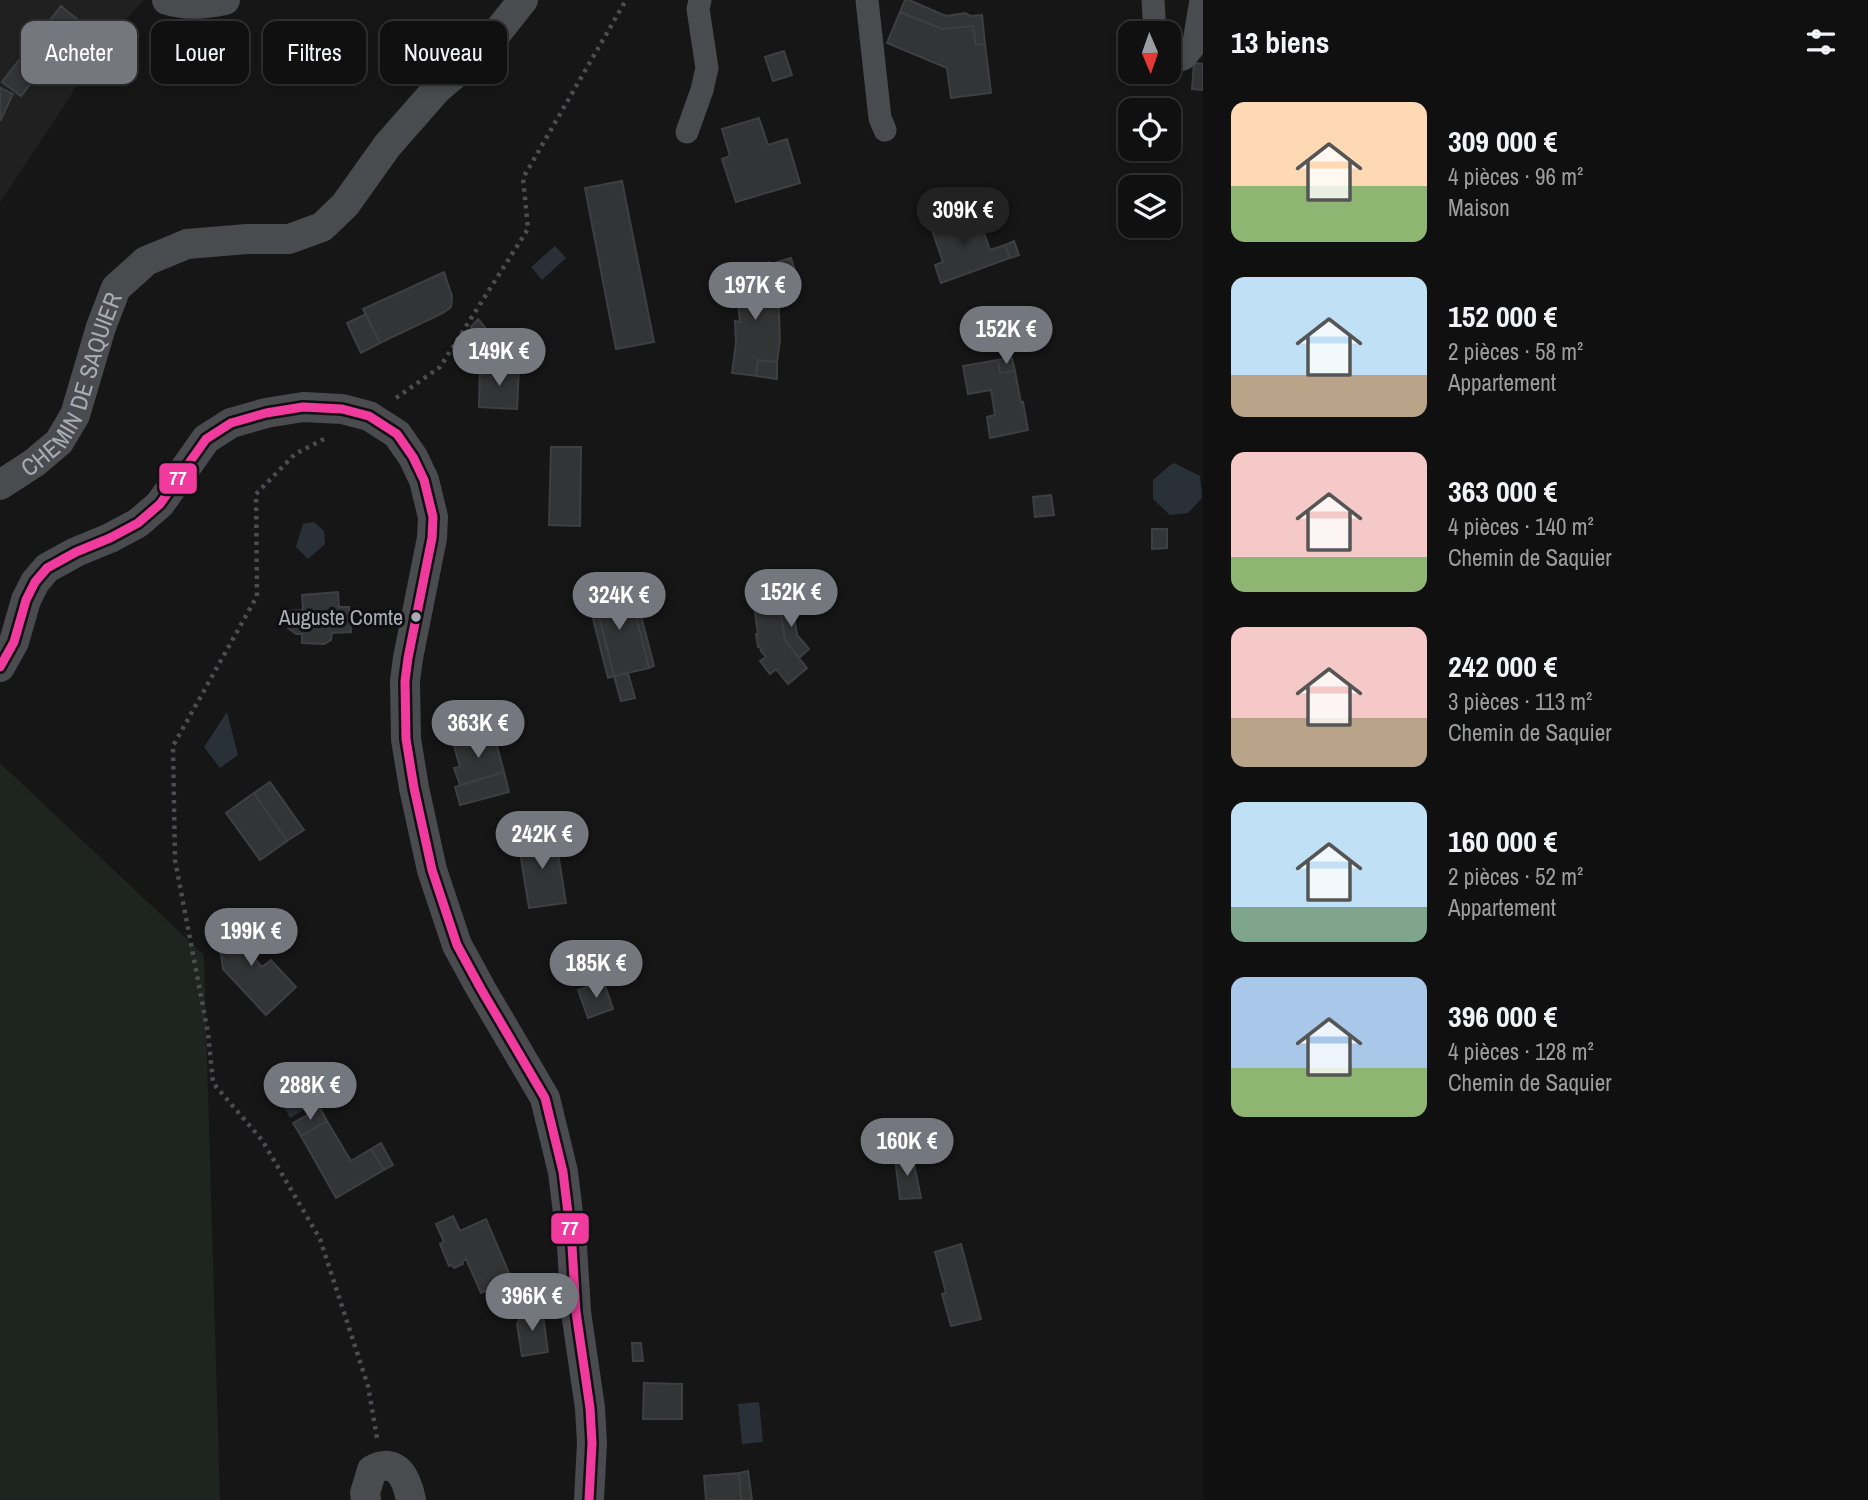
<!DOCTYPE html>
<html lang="fr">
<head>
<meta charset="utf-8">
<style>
  :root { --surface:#101010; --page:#191919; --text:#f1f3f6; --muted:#9c9d9f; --line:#303030; --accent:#74787e }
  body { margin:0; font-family:"Archivo Narrow",sans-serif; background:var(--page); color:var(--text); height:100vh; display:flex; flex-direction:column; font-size:26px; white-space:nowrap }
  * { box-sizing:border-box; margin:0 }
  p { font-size:23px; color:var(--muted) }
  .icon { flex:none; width:38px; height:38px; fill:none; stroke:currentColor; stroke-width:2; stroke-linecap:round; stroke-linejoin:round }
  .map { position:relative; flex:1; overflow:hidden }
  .drawer { display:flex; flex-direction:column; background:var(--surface); width:665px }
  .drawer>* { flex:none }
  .banner { position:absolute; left:21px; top:21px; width:665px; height:63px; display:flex; gap:14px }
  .needle { width:46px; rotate:178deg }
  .fabs { position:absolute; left:1118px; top:21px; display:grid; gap:14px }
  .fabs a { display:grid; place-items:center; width:63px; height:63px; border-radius:14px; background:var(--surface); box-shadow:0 4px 10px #0003,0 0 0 2px var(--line); font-size:35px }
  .price { position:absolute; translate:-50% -60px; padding:0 16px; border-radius:24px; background:var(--accent); color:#fff; font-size:23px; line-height:46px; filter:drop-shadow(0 2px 4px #0008) }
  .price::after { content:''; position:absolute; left:50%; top:42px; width:21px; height:16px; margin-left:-10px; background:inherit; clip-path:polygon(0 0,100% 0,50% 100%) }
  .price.active { background:#222; color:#fff }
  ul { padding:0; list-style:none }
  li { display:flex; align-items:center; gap:21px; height:175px; padding:0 28px }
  li span { display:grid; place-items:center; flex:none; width:196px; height:140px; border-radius:14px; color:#555 }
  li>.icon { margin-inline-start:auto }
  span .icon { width:84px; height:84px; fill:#fffc; stroke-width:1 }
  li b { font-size:30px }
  h2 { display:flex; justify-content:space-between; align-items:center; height:84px; padding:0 28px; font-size:30px }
  .chip { padding:0 24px; border-radius:14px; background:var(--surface); box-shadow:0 4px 10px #0003,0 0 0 2px var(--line); font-size:24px; line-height:63px }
  .chip.active { background:var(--accent); color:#fff }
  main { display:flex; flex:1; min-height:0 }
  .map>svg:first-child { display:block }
  .built { fill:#202021 }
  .green { fill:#1e241f }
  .water { fill:#2a3037 }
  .building { fill:#333435; stroke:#3e3f42; stroke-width:2 }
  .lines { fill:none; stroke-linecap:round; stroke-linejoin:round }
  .path { stroke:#4c4d50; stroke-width:4.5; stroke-dasharray:3.5 5; stroke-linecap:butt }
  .minor { stroke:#4a4b4e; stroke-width:23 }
  .tertiary { stroke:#4a4b4e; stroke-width:30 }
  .bus-1-casing { stroke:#101012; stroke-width:14 }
  .bus-1 { stroke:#f13a9d; stroke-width:9 }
  .bus-dot { fill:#a7acb6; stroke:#101012; stroke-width:2.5 }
  .labels { text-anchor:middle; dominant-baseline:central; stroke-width:6; stroke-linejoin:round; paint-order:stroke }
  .bus-label { font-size:22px; fill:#a7acb6; stroke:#101012; text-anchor:end }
  .street-label { font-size:24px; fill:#a7acb6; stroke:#101012 }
  .line-badge { stroke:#101012; stroke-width:2.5 }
  .badge-label { font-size:19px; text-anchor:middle; font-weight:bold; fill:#fff }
</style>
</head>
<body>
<main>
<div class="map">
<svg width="1203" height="1500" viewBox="0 0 1203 1500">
  <rect width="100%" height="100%" fill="#161616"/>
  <path class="built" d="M0,0H144L107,40L0,203Z"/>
  <path class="green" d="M0,763L204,955L220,1500H0Z"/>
  <path class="water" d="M555,246L566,258L542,280L531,267Z
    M1174,463L1200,476L1202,498L1188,513L1170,515L1153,499V480L1169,466Z
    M314,522L324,531L325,544L308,559L296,547L303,524Z
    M227,712L238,755L220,768L204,747Z
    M314,1083L323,1099L290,1118L281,1102Z
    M759,1402L763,1442L742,1444L738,1404Z"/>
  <path class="building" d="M905,0H909L946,16L965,13L971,16L982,15L985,44L976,45L973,26L942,29L900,12Z
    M61,6L78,20L21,96L2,82Z
    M900,12L942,29L973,26L976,45L985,44L991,93L951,98L947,68L887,43Z
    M784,51L792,75L773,81L765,57Z
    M1194,63L1203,64V90L1192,89Z
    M0,88L13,94L0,121Z
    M759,118L768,145L787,139L800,183L736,202L722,159L730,156L722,129Z
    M622,181L654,342L616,349L585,188Z
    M975,208L982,227L975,229L968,210Z
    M968,210L975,229L982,227L990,250L1005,245L1010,258L941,283L935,265L943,262L930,224Z
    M1014,241L1019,255L1010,258L1005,245Z
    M791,258L797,277L782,281L777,262Z
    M769,262L778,290L769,293L760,265Z
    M760,265L769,293L778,290L780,340L777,362L758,360L756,376L732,373L736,343L735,321L740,322L737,295L732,274Z
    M444,272L452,296L451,307L443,313L380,343L363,309Z
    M366,314L380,343L361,353L347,323Z
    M478,319L489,332L480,339L471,327Z
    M1012,358L1015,371L1000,373L998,360Z
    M758,360L777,362V379L756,376Z
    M998,360L1000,373L1015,371L1021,403L1023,402L1028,430L990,438L987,417L995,415L991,390L968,394L963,366Z
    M480,367L519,369L517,409L479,407Z
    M551,447H581L580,526L549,525Z
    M1051,495L1054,515L1035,517L1033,497Z
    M1152,529H1167V548L1152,549Z
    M338,592L339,607H349L351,632L332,633L331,640L324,644L302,643V634H296L288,628L287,611L303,610L302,595Z
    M637,600L654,666L649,668L634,608L599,616L614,676L608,678L591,611Z
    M792,601L797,635L809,649L799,658L785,640L779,602Z
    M779,602L785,640L807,668L788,684L776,669L770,674L760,661L766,657L761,651L760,647H758L756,634H758L754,606Z
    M634,608L649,668L614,676L599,616Z
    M628,673L635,698L621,701L614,676Z
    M494,735L504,772L460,785L454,768L460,767L454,746Z
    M504,772L509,792L460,805L455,787Z
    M270,782L304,830L287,841L254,793Z
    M254,793L287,841L260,860L226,813Z
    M553,821L555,834L518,840L515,826Z
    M555,834L566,903L529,908L518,840Z
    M257,918L261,942L248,944L245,919Z
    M245,919L250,953L262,967L271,960L296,987L266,1015L223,969L217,924Z
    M604,982L613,1009L588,1018L578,990Z
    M320,1108L327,1121L301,1136L293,1123Z
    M327,1121L351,1161L371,1149L384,1170L336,1198L301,1136Z
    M904,1133L912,1154L895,1159L887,1138Z
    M381,1143L393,1165L384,1170L371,1149Z
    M912,1154L921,1198L900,1199L895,1159Z
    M453,1216L460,1231L486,1219L512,1280L481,1293L466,1259L462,1261L463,1264L454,1268L452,1265L449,1266L440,1244L444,1242L436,1224Z
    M961,1244L981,1319L951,1326L942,1294L946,1293L935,1252Z
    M542,1308L548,1352L522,1356L517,1324L521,1315Z
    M632,1343H641L643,1361H633Z
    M644,1383L682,1384V1419H643Z
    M748,1471L752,1500H741L739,1473Z
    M739,1473L741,1500H706L704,1476Z"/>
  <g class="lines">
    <path class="path" d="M396,398L440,367L528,229L523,178L626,0
      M324,439L295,454L256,494L257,596L173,746L175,860L208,1033L213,1083L262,1140L320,1239L368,1386L377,1438"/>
    <path class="minor" d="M867,0L880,118L885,130
      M1153,0L1155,33
      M1169,59L1175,62L1185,58L1193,48L1201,0
      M687,132L702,90L707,68L698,9L700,0"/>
    <g class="tertiary">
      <path d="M167,0C187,6 205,4 225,0"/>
      <path id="s1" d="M0,485L34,463L59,442L75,415L101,327L116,288L146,261L187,244L247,239H289L322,227L345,205L387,146L437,89L484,49L523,0"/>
      <path d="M0,667L14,642L26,600L35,582L47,568L76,552L110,538L138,523L160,504L206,439L231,423L266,413L303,407L342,409L369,416L397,434L413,457L424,480L433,517L432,538L408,658L405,681L406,739L414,788L432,870L457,945L481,989L545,1098L563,1172L572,1246L576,1312L590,1408L592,1443L589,1500"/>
      <path d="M366,1500L365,1493L372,1470C397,1456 407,1479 411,1500"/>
    </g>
    <defs>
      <path id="bus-1" d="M0,667L14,642L26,600L35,582L47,568L76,552L110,538L138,523L160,504L206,439L231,423L266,413L303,407L342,409L369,416L397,434L413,457L424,480L433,517L432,538L408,658L405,681L406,739L414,788L432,870L457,945L481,989L545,1098L563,1172L572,1246L576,1312L590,1408L592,1443L589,1500"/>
    </defs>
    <use href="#bus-1" class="bus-1-casing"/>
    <use href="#bus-1" class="bus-1"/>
  </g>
  <circle class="bus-dot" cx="416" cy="617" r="6"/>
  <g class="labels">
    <g class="bus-label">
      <text x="403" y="617">Auguste Comte</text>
    </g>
    <g class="street-label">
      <text stroke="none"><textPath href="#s1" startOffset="130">CHEMIN DE SAQUIER</textPath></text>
    </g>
  </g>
  <g class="line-badge">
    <rect x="158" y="462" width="40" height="33" rx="7" fill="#f13a9d"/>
    <rect x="550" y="1212" width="40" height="33" rx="7" fill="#f13a9d"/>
  </g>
  <g class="badge-label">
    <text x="178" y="485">77</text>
    <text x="570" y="1235">77</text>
  </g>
</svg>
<div class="fabs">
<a><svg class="needle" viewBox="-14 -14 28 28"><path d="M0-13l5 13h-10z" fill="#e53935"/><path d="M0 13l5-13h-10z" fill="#9c9d9f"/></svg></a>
<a><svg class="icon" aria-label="locate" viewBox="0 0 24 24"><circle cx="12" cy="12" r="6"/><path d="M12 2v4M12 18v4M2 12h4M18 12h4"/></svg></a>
<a><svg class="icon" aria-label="layers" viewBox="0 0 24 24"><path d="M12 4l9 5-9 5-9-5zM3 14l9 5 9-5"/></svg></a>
</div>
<b class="price active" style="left:963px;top:247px">309K €</b>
<b class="price" style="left:755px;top:322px">197K €</b>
<b class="price" style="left:1006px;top:366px">152K €</b>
<b class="price" style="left:499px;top:388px">149K €</b>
<b class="price" style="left:791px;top:629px">152K €</b>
<b class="price" style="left:619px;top:632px">324K €</b>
<b class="price" style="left:478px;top:760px">363K €</b>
<b class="price" style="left:542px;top:871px">242K €</b>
<b class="price" style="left:251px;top:968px">199K €</b>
<b class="price" style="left:596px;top:1000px">185K €</b>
<b class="price" style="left:310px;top:1122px">288K €</b>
<b class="price" style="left:907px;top:1178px">160K €</b>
<b class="price" style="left:532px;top:1333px">396K €</b>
<div class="banner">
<a class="chip active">Acheter</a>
<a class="chip">Louer</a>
<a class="chip">Filtres</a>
<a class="chip">Nouveau</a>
</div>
</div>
<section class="drawer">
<h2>13 biens<svg class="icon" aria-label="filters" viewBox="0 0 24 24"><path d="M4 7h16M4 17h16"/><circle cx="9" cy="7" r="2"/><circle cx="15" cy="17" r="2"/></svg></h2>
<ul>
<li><span style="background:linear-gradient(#ffd9b3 60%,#8fb573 0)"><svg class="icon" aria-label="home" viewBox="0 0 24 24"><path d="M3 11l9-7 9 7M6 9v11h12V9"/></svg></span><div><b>309 000 €</b><p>4 pièces · 96 m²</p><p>Maison</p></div></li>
<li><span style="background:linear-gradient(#bfe0f5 70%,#b9a48a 0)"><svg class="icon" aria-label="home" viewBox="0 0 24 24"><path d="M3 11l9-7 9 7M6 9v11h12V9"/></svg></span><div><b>152 000 €</b><p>2 pièces · 58 m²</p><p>Appartement</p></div></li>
<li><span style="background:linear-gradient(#f6c9c9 75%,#8fb573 0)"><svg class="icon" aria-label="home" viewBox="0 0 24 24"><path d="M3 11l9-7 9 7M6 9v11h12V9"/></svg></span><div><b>363 000 €</b><p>4 pièces · 140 m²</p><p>Chemin de Saquier</p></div></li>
<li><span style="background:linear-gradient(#f6c9c9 65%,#b9a48a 0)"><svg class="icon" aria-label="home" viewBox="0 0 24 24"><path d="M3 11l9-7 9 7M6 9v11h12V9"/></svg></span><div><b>242 000 €</b><p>3 pièces · 113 m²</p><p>Chemin de Saquier</p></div></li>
<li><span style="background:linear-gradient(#bfe0f5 75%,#7fa58c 0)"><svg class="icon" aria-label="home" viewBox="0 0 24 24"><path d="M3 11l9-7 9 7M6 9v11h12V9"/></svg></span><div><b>160 000 €</b><p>2 pièces · 52 m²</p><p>Appartement</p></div></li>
<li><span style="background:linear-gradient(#a9c7e8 65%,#8fb573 0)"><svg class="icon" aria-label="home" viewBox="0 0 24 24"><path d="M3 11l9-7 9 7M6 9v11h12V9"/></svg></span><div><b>396 000 €</b><p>4 pièces · 128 m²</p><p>Chemin de Saquier</p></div></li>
</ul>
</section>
</main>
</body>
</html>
